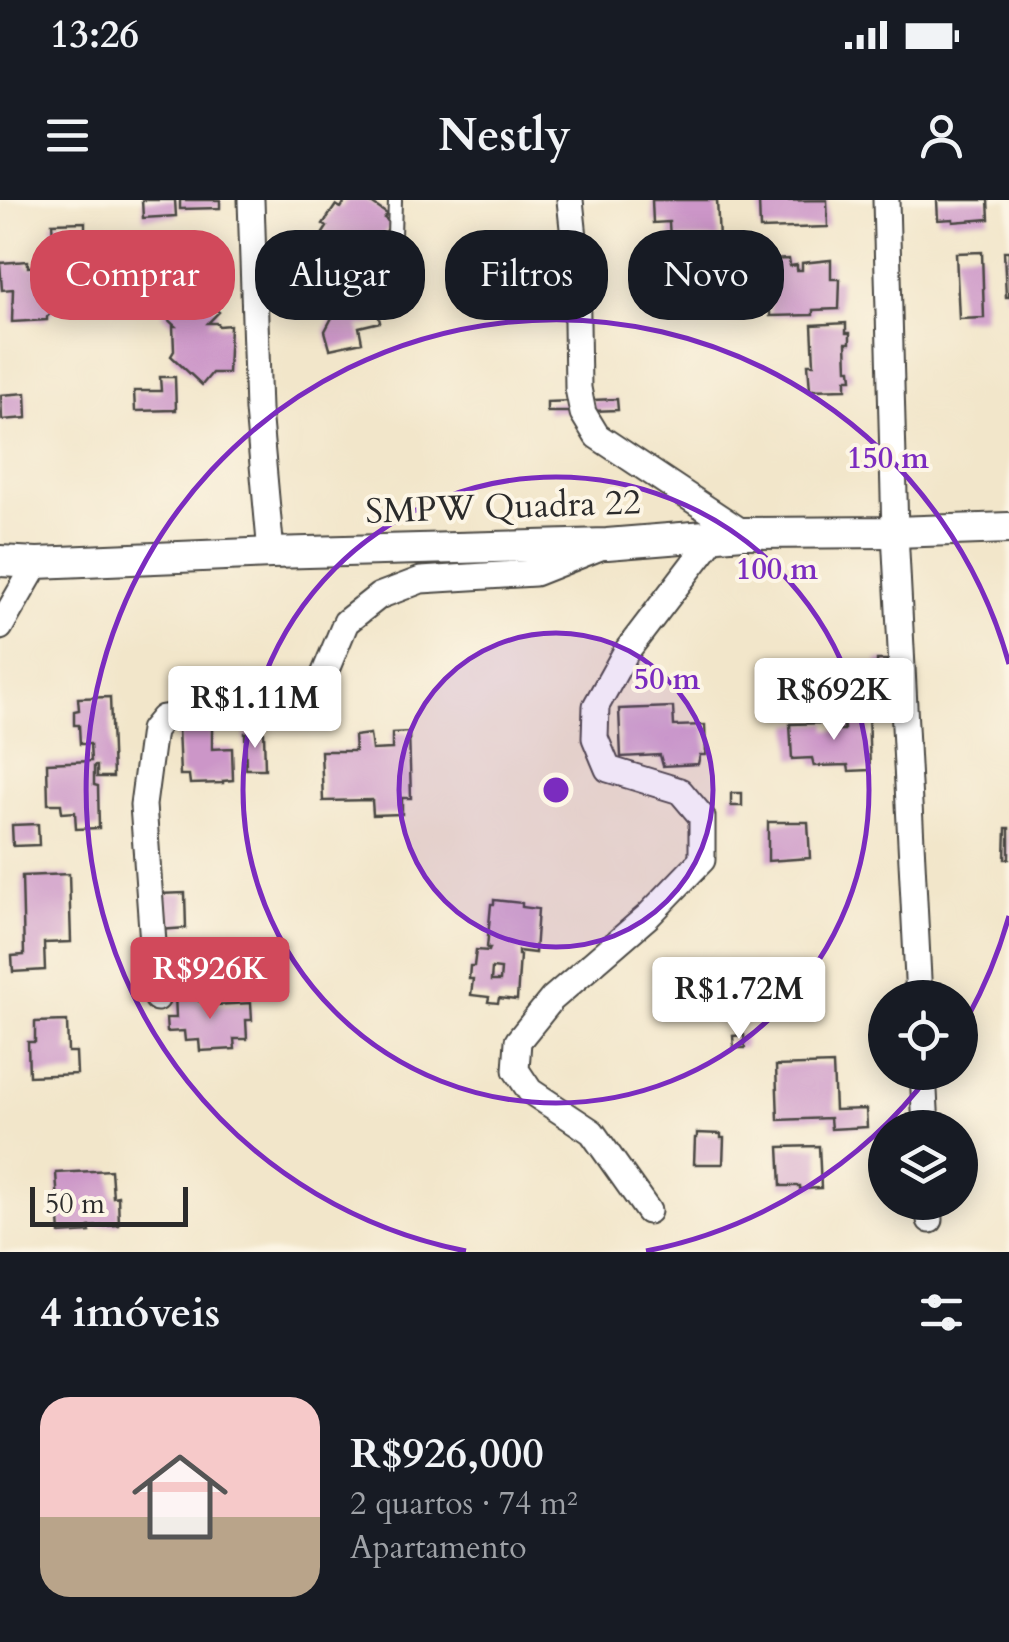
<!DOCTYPE html>
<html lang="pt">
<head>
<meta charset="utf-8">
<style>
  :root { --surface:#171b24; --page:#242831; --text:#f1f3f6; --muted:#9ea1a6; --accent:#d1495b }
  body { margin:0; font-family:Cardo,serif; background:var(--page); color:var(--text); height:100vh; display:flex; flex-direction:column; font-size:38px; white-space:nowrap }
  * { box-sizing:border-box; margin:0 }
  p { font-size:32px; color:var(--muted) }
  .icon { flex:none; width:55px; height:55px; fill:none; stroke:currentColor; stroke-width:2; stroke-linecap:round; stroke-linejoin:round }
  .map { position:relative; height:1052px; overflow:hidden }
  .sheet { display:flex; flex-direction:column; background:var(--surface); flex:1 }
  .sheet>* { flex:none }
  .hud { position:absolute; left:30px; top:30px; width:950px; height:90px; display:flex; gap:20px }
  .buttons { position:absolute; left:868px; top:780px; display:grid; gap:20px }
  .buttons a { display:grid; place-items:center; width:110px; height:110px; border-radius:50%; background:var(--surface); box-shadow:0 5px 25px #0003; font-size:50px }
  .scale { position:absolute; left:30px; bottom:25px; width:158px; box-sizing:border-box; padding-left:10px; border:5px solid #2b2b2b; border-top:0; font-size:28px; line-height:35px; white-space:nowrap; color:#2b2b2b; -webkit-text-stroke:8px #fcf5e5; paint-order:stroke }
  .price { position:absolute; translate:-50% -85px; padding:0 22px; border-radius:10px; background:#fff; color:#222; font-size:32px; line-height:65px; filter:drop-shadow(0 2px 5px #0008) }
  .price::after { content:''; position:absolute; left:50%; top:60px; width:30px; height:22px; margin-left:-15px; background:inherit; clip-path:polygon(0 0,100% 0,50% 100%) }
  .price.active { background:var(--accent); color:#fff }
  ul { padding:0; list-style:none }
  li { display:flex; align-items:center; gap:30px; height:250px; padding:0 40px }
  li span { display:grid; place-items:center; flex:none; width:280px; height:200px; border-radius:30px; color:#555 }
  li>.icon { margin-inline-start:auto }
  span .icon { width:120px; height:120px; fill:#fffc; stroke-width:1 }
  li b { font-size:42px }
  h2 { display:flex; justify-content:space-between; align-items:center; height:120px; padding:0 40px; font-size:42px }
  .chip { padding:0 35px; border-radius:40px; background:var(--surface); box-shadow:0 5px 25px #0003; font-size:35px; line-height:90px }
  .chip.active { background:var(--accent); color:#fff }
  .status { display:flex; justify-content:space-between; align-items:center; height:70px; padding:0 50px; background:var(--surface); direction:ltr }
  .status svg { height:28px; fill:currentColor }
  header { display:flex; justify-content:space-between; align-items:center; height:130px; padding:0 40px; background:var(--surface); font-size:45px; font-weight:700 }
  .map>svg:first-child { display:block }
  .building { fill:#cc96c8; fill-rule:evenodd }
  .lines { fill:none; stroke-linecap:round; stroke-linejoin:round }
  .service-casing { stroke:#494743; stroke-width:16 }
  .minor-casing { stroke:#494743; stroke-width:29 }
  .tertiary-casing { stroke:#494743; stroke-width:34 }
  .service { stroke:#fff; stroke-width:12 }
  .minor { stroke:#fff; stroke-width:25 }
  .tertiary { stroke:#fff; stroke-width:30 }
  .ring { fill:none; stroke:#7b2cbf; stroke-width:5 }
  .labels { text-anchor:middle; dominant-baseline:central; stroke-width:8; stroke-linejoin:round; paint-order:stroke }
  .street-label { font-size:35px; fill:#2b2b2b; stroke:#fcf5e5 }
  .centre { fill:#7b2cbf; stroke:#fcf5e5; stroke-width:5 }
  .ring-label { font-size:30px; text-anchor:middle; font-weight:bold; fill:#7b2cbf; stroke:#fcf5e5; stroke-width:8; stroke-linejoin:round; paint-order:stroke }
</style>
</head>
<body>
<div class="status"><b>13:26</b><svg viewBox="0 0 49 12"><path d="M0 12V9h3v3zM5 12V6h3v6zM10 12V3h3v9zM15 12V0h3v12zM26 1h20v11H26zM47 4h2v5h-2z"/></svg></div>
<header><svg class="icon" aria-label="menu" viewBox="0 0 24 24"><path d="M4 6h16M4 12h16M4 18h16"/></svg>Nestly<svg class="icon" aria-label="person" viewBox="0 0 24 24"><circle cx="12" cy="8" r="4"/><path d="M4 21q1-7 8-7t8 7"/></svg></header>
<div class="map">
<svg width="1009" height="1052" viewBox="0 0 1009 1052">
  <rect width="100%" height="100%" fill="#fcf5e5"/>
  <filter id="ink" filterUnits="userSpaceOnUse"><feTurbulence type="fractalNoise" baseFrequency=".01" numOctaves="2"/><feDisplacementMap in="SourceGraphic" scale="20" xChannelSelector="R" yChannelSelector="G"/><feConvolveMatrix kernelMatrix="1 2 1 2 8 2 1 2 1" color-interpolation-filters="sRGB"/></filter>
  <filter id="wash" filterUnits="userSpaceOnUse"><feTurbulence type="fractalNoise" baseFrequency=".0048" numOctaves="4" result="noise"/><feDisplacementMap in="SourceGraphic" scale="40" xChannelSelector="R" yChannelSelector="G"/><feGaussianBlur stdDeviation="2.25" result="paint"/><feColorMatrix in="noise" values="0 0 0 0 0 0 0 0 0 0 0 0 0 0 0 0 0 1.4 0 .05"/><feComposite in="paint" operator="in"/></filter>
  <g filter="url(#wash)">
    <rect width="100%" height="100%" fill="#f2e6ca"/>
    <g id="blocks">
      <path class="building" d="M142,0H175L176,16L143,18Z
        M180,0H220V8L180,9Z
        M346,0H367L387,14L384,18L392,23L372,52L368,49L357,64L376,76L367,90L373,93L380,122L359,127L362,142L330,149L325,131L336,110L333,101L305,84L311,75L304,46L322,43L320,38L327,27L323,24L336,5L341,8Z
        M652,0H717L719,39H670L669,22L653,23Z
        M827,0L828,27L760,29L759,1Z
        M937,0H988L989,19L953,22V19L938,20Z
        M85,22V35H53L52,23Z
        M766,47L767,60L789,59L790,66L797,65V70H802V63L831,60V79H840L839,109L813,110V115L770,116V99H760L759,95L751,96L750,77L752,74H759L761,68H765V62L741,63L740,48Z
        M1004,51H1009V97H1006Z
        M982,52L984,118L959,119L956,53Z
        M28,61V67L65,65L70,86L64,92L67,96L47,117V120L12,122L13,89L2,90L0,63Z
        M189,85L219,112L208,123H216L219,126L230,125L228,173H212L202,185L171,156L174,151L173,126H175L162,114Z
        M846,123V133H850V143H846L847,169H851L852,179H846V189L810,190L808,164H814L812,125Z
        M160,177H175L176,210L135,211L134,191H161Z
        M26,193L27,218L2,220L1,195Z
        M617,199L618,210L592,211V200Z
        M572,201L573,212H547V202Z
        M877,460H887V463H894L895,484L881,485L880,467L877,466Z
        M110,497L113,577H97V566H94V585L98,586L99,628L76,629L75,612L62,613L61,604H48L47,563L91,561L90,544H80L79,525H74V511L79,510L78,498Z
        M673,507L674,526L705,525L706,555H700L698,564L663,566L660,555L621,557L619,509Z
        M868,512L870,570L849,571L848,565L814,566L812,558L792,559L790,524L827,523V530H844L843,513Z
        M212,514V549L232,548L233,580L223,581V583L190,584L189,575H180L178,527Z
        M264,532L265,569H246L245,533Z
        M409,532L411,598H402V614L373,615L372,600L323,601L321,551H355L354,536L370,534L372,550L392,549V533Z
        M731,593H742V606H731Z
        M768,622H808L810,658L768,661Z
        M38,624L39,645L13,646L12,625Z
        M1006,628H1009V659H1005Z
        M69,674L71,742L44,743L45,770L13,772L12,756L24,755L22,676Z
        M185,693L186,728L159,730L157,694Z
        M494,700L522,703V707L538,709L535,753L518,751V755H520L517,800L499,798L498,803L488,802L489,797L471,795L473,779H469L470,766H474L476,750L489,751L490,748H487L491,704H494ZM492,768L501,769L500,781H491Z
        M820,779L821,811L788,813L787,780Z
        M175,793H191L192,796H199V801L207,802V809H213V805L251,803L252,820H246L247,839H234L235,849L200,851L199,840L185,841L184,831L167,832L166,818H176Z
        M67,821L68,852H76L77,874L29,876L28,842H35V822Z
        M744,835L745,848H734L733,836Z
        M833,864L835,910L866,909L867,927L831,929L830,918L778,920L776,866Z
        M697,933L721,934V938H724L723,964H694L695,938H697Z
        M819,946L821,988L800,989V986H781L779,947Z
        M111,970L113,997L118,996L119,1025L89,1027L90,1032L60,1034L56,973Z"/>
    </g>
  </g>
  <g filter="url(#ink)">
    <use href="#blocks" fill-opacity="0" stroke="#494743" stroke-width="2.5"/>
    <g class="lines">
      <defs>
        <path id="service" d="M392,107L395,0"/>
        <path id="minor" d="M251,0L258,210L271,353
          M570,0L576,56L578,188L583,213L597,236L743,333
          M886,0L895,332L919,798
          M0,427L37,363
          M157,798L143,605L153,530L163,518L307,497L318,489L346,422L379,396L421,380L535,373L598,348
          M923,872L926,928
          M929,1002L930,1020
          M648,1011L592,932L530,891L516,870L518,841L552,799L648,716L702,660V617L680,591L608,569L595,538L596,506L626,452L716,334"/>
        <path id="tertiary" d="M0,361L37,363L271,353L607,344L743,333L895,332L1009,328"/>
      </defs>
      <use href="#service" class="service-casing"/>
      <use href="#minor" class="minor-casing"/>
      <use href="#tertiary" class="tertiary-casing"/>
      <use href="#service" class="service"/>
      <use href="#minor" class="minor"/>
      <use href="#tertiary" class="tertiary"/>
    </g>
  </g>
  <circle cx="556" cy="590" r="157" fill="#7b2cbf" fill-opacity=".12"/>
  <g class="ring">
    <circle cx="556" cy="590" r="157"/>
    <circle cx="556" cy="590" r="313"/>
    <path d="M1009 716A470 470 0 0 1 961 829M931 873A470 470 0 0 1 646 1051M466 1051A470 470 0 1 1 1009 464"/>
  </g>
  <g class="labels">
    <g class="street-label">
      <text transform="translate(503 307) rotate(-2)">SMPW Quadra 22</text>
    </g>
  </g>
  <circle cx="556" cy="590" r="15" class="centre"/>
  <g class="ring-label">
    <text x="888" y="268">150 m</text>
    <text x="777" y="379">100 m</text>
    <text x="667" y="489">50 m</text>
  </g>
</svg>
<div class="buttons">
<a><svg class="icon" aria-label="locate" viewBox="0 0 24 24"><circle cx="12" cy="12" r="6"/><path d="M12 2v4M12 18v4M2 12h4M18 12h4"/></svg></a>
<a><svg class="icon" aria-label="layers" viewBox="0 0 24 24"><path d="M12 4l9 5-9 5-9-5zM3 14l9 5 9-5"/></svg></a>
</div>
<div class="scale">50 m</div>
<b class="price" style="left:834px;top:543px">R$692K</b>
<b class="price" style="left:255px;top:551px">R$1.11M</b>
<b class="price active" style="left:210px;top:822px">R$926K</b>
<b class="price" style="left:739px;top:842px">R$1.72M</b>
<div class="hud">
<a class="chip active">Comprar</a>
<a class="chip">Alugar</a>
<a class="chip">Filtros</a>
<a class="chip">Novo</a>
</div>
</div>
<section class="sheet">
<h2>4 imóveis<svg class="icon" aria-label="filters" viewBox="0 0 24 24"><path d="M4 7h16M4 17h16"/><circle cx="9" cy="7" r="2"/><circle cx="15" cy="17" r="2"/></svg></h2>
<ul>
<li><span style="background:linear-gradient(#f6c9c9 60%,#b9a48a 0)"><svg class="icon" aria-label="home" viewBox="0 0 24 24"><path d="M3 11l9-7 9 7M6 9v11h12V9"/></svg></span><div><b>R$926,000</b><p>2 quartos · 74 m²</p><p>Apartamento</p></div></li>
</ul>
</section>
</body>
</html>
